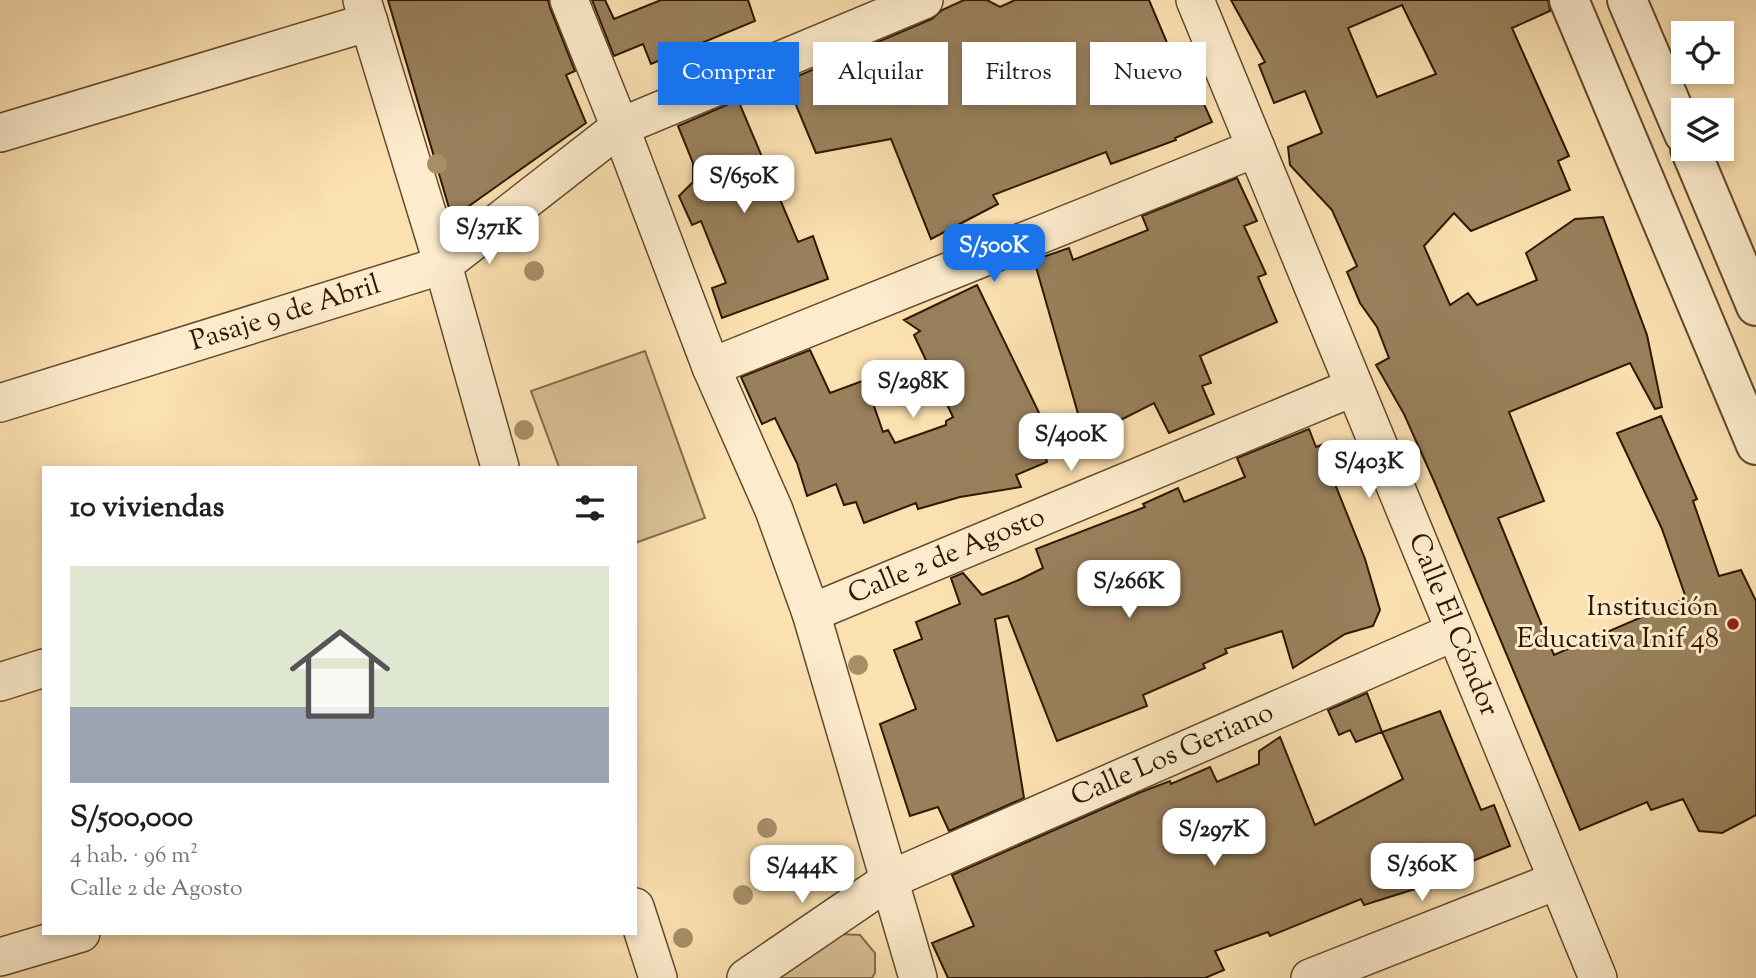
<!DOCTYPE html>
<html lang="es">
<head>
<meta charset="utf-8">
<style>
  :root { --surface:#fff; --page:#f2f2f2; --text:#202124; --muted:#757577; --line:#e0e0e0; --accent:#1a73e8 }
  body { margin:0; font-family:"Sorts Mill Goudy",serif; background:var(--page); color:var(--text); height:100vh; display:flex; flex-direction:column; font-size:26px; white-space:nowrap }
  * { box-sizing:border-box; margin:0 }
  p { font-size:23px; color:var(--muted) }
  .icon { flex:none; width:38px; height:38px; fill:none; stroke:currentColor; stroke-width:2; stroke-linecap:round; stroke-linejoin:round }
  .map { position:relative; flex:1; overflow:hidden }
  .sheet { position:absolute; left:42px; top:466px; width:595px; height:469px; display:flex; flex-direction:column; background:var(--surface); border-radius:0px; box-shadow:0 4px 10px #0003 }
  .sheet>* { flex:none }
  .top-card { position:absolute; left:658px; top:42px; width:665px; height:63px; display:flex; gap:14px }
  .tools { position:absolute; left:1671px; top:21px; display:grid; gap:14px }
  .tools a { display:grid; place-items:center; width:63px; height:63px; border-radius:0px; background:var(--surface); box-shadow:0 4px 10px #0003; font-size:35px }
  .price { position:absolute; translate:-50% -60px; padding:0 16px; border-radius:14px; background:#fff; color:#222; font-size:23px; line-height:46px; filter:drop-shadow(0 2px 4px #0008) }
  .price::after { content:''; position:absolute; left:50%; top:42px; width:21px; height:16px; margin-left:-10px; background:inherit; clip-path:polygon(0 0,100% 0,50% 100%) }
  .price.current { background:var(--accent); color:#fff }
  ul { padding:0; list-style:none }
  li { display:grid; align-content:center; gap:14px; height:371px; padding:0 28px }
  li+li { border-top:2px solid var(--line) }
  li span { display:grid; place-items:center; height:217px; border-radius:0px; color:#555 }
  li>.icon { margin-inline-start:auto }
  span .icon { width:126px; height:126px; fill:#fffc; stroke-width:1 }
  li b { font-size:30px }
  h2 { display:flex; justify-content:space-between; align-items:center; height:84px; padding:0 28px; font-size:30px }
  .tag { padding:0 24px; border-radius:0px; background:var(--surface); box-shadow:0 4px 10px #0003; font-size:24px; line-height:63px }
  .tag.current { background:var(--accent); color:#fff }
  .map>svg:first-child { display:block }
  .green { fill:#d8be92; stroke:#846b4a; stroke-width:2 }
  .building { fill:#99805c; stroke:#2f1801; stroke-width:2; fill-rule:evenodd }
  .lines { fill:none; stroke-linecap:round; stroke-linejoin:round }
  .minor-casing { stroke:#624a2d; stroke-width:40 }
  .tertiary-casing { stroke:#624a2d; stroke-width:42 }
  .minor { stroke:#fcebcc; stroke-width:37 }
  .tertiary { stroke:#fcebcc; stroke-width:38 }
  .tree { fill:#a78e67 }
  .poi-dot { fill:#8f2418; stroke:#fcebcc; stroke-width:2.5 }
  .labels { text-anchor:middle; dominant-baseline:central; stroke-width:6; stroke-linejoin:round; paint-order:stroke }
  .street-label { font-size:28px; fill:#2f1801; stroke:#fcebcc }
  .poi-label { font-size:28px; fill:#2f1801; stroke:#fcebcc; text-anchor:end }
</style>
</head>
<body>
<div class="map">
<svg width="1756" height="978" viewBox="0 0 1756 978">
  <rect width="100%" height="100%" fill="#fbe0b0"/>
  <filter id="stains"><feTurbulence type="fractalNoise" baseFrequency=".00286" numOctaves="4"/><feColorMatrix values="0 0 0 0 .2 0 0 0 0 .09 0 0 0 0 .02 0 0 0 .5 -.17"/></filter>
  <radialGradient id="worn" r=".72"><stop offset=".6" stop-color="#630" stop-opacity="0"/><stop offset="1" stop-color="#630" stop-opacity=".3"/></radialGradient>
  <path class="green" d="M645,351L705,518L635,543V467H559L531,391Z
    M839,934L860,935L875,953V973L872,978H772Z"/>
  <path class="building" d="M388,0H548L550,8L575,71L566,75L586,123L452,218Z
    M592,0H605L614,19L661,0H748L755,21L651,64L643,44L614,56Z
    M964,0H987L1000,7L1015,0H1149L1181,76L1189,71L1212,122L1175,138L1176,140L1111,164L1106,152L993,195L998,204L931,239L891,139L816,153L786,81L932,19L942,10Z
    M1231,0H1548L1550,11L1512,28L1569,156L1558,161L1570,190L1471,231L1454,213L1424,246L1450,305L1468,293L1477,305L1537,280L1526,253L1575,219L1603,217L1647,335L1662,407L1655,409L1630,363L1509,412L1544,501L1498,518L1554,655L1686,598L1662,529L1617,433L1661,416L1697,499L1693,501L1719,576L1741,570L1756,601V815L1722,833L1699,831L1683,799L1651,810L1647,802L1580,830L1434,481L1404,414L1376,365L1389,358L1377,327L1360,303L1347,272L1357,266L1332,210L1290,165L1288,147L1322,133L1305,91L1274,103L1259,65L1265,62ZM1402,5L1436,74L1377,97L1348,28Z
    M738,100L798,242L813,236L828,279L722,318L712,288L726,283L701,221L692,225L679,196L693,182V163L678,126Z
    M1237,178L1257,221L1244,226L1266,274L1258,277L1277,322L1200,356L1211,383L1202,386L1214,414L1169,433L1154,403L1085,438L1034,260L1069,248L1073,260L1148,230L1142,216Z
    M977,285L1058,452L1046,458L1047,462L1016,475L1021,487L960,497L918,509L916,503L864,523L856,502L844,505L836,484L807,496L797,463L775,418L762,424L741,377L810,350L830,393L865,380L883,432L888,430L895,443L946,425V421L953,417L914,335L920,331L904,320Z
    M1309,429L1316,447L1332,441L1344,469L1331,474L1365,559L1380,610L1373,626L1345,634L1293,668L1282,631L1225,649L1227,653L1203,664L1205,668L1143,695L1147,706L1057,741L1008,616L995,619L1024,798L949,831L938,807L910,816L880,724L916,709L894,650L922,639L916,622L960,604L951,578L963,573L982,595L1021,579L1043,568L1036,549L1145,507L1143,504L1178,488L1184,502L1245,477L1237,458Z
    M1367,693L1382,732L1356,742L1350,730L1339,735L1328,710Z
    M1440,711L1481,810L1494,805L1510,846L1435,876L1437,882L1364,905L1361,899L1270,936L1268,932L1215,951L1224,970L1205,978H948L932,943L974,926L952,875L1141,792L1170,781L1171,784L1210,767L1217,782L1259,764V751L1280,737L1315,825L1403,779L1382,732Z"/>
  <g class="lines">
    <defs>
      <g id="minor">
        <path d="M362,0L443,265L500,467"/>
        <path d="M569,0L620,127L711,367L774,510L811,613L918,978"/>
        <path id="s1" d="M1195,0L1598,978"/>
        <path d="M0,133L369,22"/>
        <path d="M711,367L1256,148"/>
        <path id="s2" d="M0,403L443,265L620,127L924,0"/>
        <path id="s3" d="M811,613L1354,387"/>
        <path d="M0,682L44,668"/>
        <path d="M635,907L658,978"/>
        <path d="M0,957L81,933"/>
        <path id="s4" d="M746,978L891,879L1454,632"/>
        <path d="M1310,978L1556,881"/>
      </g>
      <path id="tertiary" d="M1569,0L1756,445
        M1627,0L1684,134
        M1690,149L1756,306"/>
    </defs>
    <use href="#minor" class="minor-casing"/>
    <use href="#tertiary" class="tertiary-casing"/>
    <use href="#minor" class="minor"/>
    <use href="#tertiary" class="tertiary"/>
  </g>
  <g class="tree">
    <circle cx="437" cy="164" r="10"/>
    <circle cx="534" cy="271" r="10"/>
    <circle cx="524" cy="430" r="10"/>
    <circle cx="858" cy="665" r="10"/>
    <circle cx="767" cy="828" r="10"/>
    <circle cx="743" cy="895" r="10"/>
    <circle cx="683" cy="938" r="10"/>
  </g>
  <circle class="poi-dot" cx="1733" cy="624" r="7"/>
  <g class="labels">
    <g class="street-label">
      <text stroke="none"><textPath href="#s2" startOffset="299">Pasaje 9 de Abril</textPath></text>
      <text stroke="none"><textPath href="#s3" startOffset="147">Calle 2 de Agosto</textPath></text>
      <text stroke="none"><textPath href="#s1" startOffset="676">Calle El Cóndor</textPath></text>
      <text stroke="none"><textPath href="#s4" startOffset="483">Calle Los Geriano</textPath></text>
    </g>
    <g class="poi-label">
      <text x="1719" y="608">Institución<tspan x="1719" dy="32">Educativa Inif 48</tspan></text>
    </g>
  </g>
  <rect width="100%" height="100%" filter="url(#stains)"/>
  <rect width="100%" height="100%" fill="url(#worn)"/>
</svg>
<div class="tools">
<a><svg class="icon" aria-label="locate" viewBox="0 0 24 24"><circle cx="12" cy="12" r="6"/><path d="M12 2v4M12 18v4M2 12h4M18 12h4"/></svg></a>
<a><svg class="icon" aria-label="layers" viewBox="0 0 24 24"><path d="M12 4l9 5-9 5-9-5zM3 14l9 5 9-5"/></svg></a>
</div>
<b class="price" style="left:744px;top:215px">S/650K</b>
<b class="price" style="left:489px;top:266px">S/371K</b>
<b class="price current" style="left:994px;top:284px">S/500K</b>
<b class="price" style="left:913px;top:420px">S/298K</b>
<b class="price" style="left:1071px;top:473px">S/400K</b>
<b class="price" style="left:1369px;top:500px">S/403K</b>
<b class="price" style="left:1129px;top:620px">S/266K</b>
<b class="price" style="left:1214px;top:868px">S/297K</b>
<b class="price" style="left:1422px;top:903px">S/360K</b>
<b class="price" style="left:802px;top:905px">S/444K</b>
<div class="top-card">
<a class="tag current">Comprar</a>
<a class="tag">Alquilar</a>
<a class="tag">Filtros</a>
<a class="tag">Nuevo</a>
</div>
<section class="sheet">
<h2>10 viviendas<svg class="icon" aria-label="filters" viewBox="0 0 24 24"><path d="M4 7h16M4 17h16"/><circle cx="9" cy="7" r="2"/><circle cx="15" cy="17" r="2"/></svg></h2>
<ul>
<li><span style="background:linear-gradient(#dfe7d0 65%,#9aa5b1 0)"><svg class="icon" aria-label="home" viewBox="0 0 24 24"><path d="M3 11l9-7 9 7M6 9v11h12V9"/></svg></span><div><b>S/500,000</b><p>4 hab. · 96 m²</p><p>Calle 2 de Agosto</p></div></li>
</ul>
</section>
</div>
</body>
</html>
